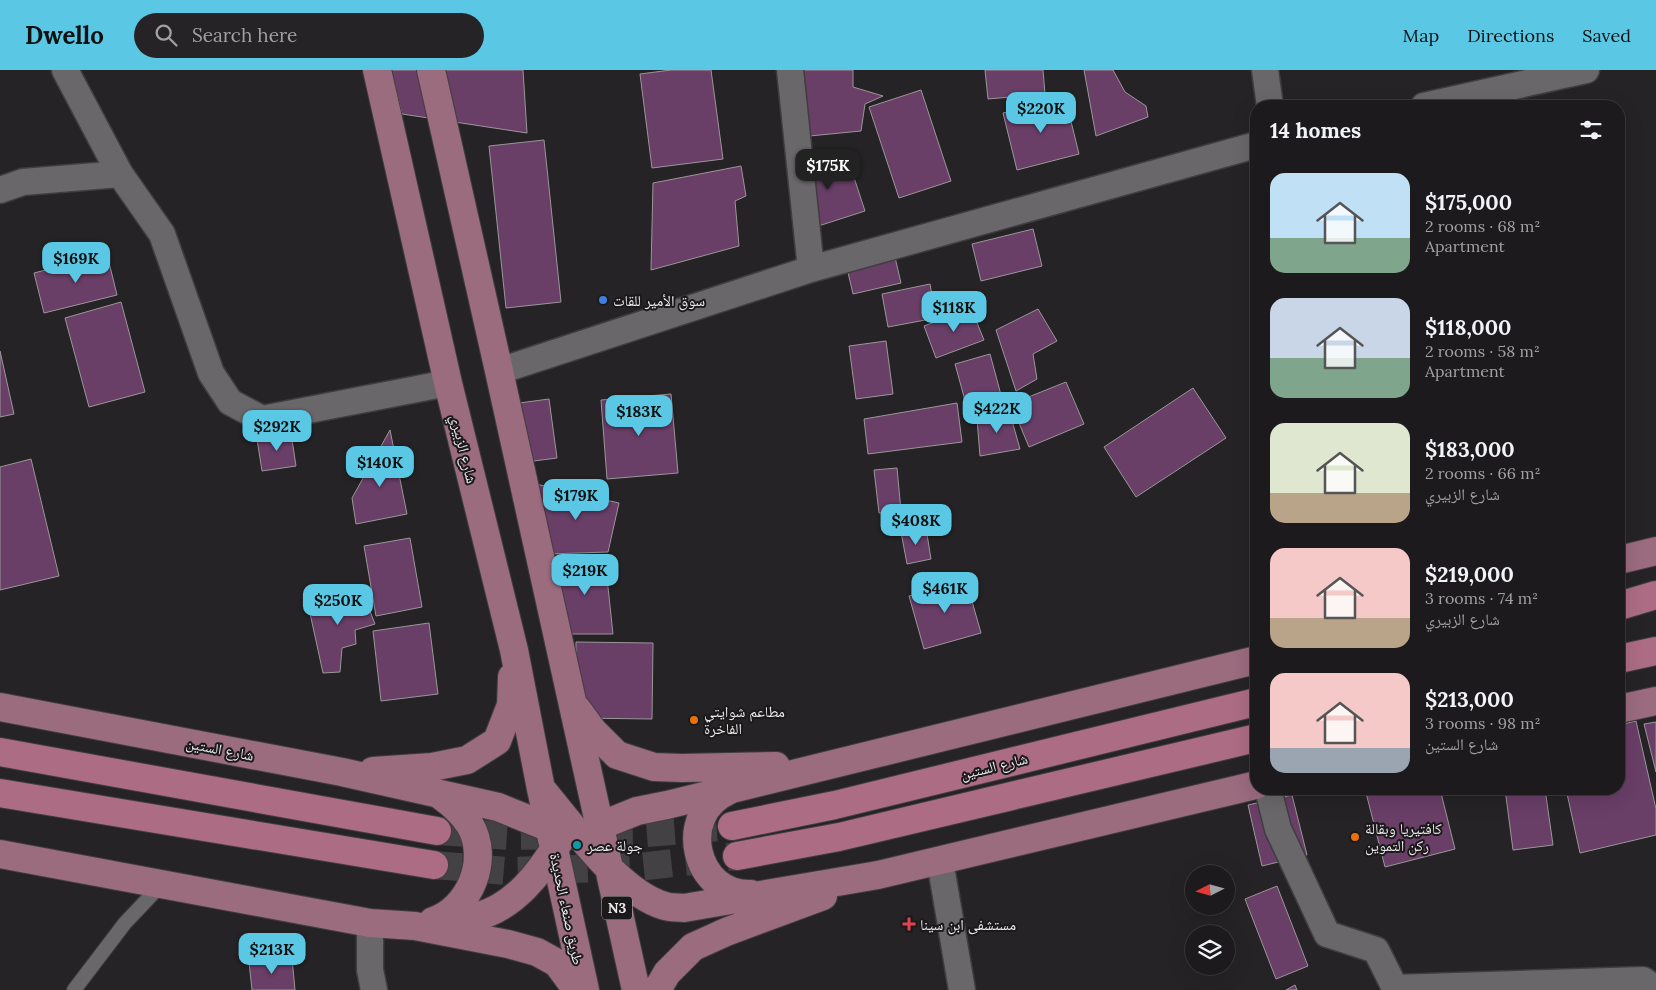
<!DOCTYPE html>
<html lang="en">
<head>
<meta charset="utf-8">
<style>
  :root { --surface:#1c1a1c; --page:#252325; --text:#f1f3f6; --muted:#a0a1a3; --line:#3a383b; --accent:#5ac8e5 }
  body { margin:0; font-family:Lora,"Noto Naskh Arabic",serif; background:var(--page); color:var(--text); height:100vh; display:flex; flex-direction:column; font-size:19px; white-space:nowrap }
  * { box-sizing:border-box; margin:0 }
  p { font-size:16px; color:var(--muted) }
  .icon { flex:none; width:28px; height:28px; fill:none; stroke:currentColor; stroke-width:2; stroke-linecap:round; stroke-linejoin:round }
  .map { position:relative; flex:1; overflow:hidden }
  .side { position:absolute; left:1250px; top:30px; width:375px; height:695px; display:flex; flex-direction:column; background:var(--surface); border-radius:20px; box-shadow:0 5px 20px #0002,0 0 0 1px var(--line) }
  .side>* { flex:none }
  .needle { width:32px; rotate:264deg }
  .fabs { position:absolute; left:1185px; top:795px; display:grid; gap:10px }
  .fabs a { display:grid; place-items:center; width:50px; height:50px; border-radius:50%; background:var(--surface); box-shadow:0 5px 20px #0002,0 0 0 1px var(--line); font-size:25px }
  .price { position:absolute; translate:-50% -42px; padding:0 11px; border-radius:10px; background:var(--accent); color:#111; font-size:16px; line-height:32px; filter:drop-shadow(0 1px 2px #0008) }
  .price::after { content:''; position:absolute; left:50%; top:30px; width:15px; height:11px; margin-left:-8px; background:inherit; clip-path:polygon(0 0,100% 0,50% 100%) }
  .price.on { background:#222; color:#fff }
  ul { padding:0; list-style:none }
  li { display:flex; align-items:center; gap:15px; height:125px; padding:0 20px }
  li span { display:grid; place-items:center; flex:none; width:140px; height:100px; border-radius:15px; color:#555 }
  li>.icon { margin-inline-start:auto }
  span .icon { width:60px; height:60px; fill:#fffc; stroke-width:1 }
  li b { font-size:21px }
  h2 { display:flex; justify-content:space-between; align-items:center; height:60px; padding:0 20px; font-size:21px }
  header { display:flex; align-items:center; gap:30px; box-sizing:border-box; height:70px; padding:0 25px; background:var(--accent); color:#111 }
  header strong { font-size:24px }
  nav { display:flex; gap:28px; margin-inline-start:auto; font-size:18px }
  .search { width:350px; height:45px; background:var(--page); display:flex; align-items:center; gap:12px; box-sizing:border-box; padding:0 18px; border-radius:28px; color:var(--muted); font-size:19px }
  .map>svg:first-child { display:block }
  .building { fill:#693e67; stroke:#9a9799 }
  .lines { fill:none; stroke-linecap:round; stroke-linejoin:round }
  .trunk-tunnel { stroke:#434143; stroke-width:28; stroke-dasharray:28 14; stroke-linecap:butt }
  .service-casing { stroke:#3f3d3f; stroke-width:16 }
  .minor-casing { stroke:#3f3d3f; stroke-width:29 }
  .primary-casing { stroke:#3f3d3f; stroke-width:30 }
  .trunk-casing { stroke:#3f3d3f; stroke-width:30 }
  .service { stroke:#6a676a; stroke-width:14 }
  .minor { stroke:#6a676a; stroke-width:26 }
  .primary { stroke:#9b6b7e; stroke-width:28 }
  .trunk { stroke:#ac6c84; stroke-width:28 }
  .shop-dot { fill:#3f7fe0; stroke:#1c191b; stroke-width:2 }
  .food-dot { fill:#e8710a; stroke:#1c191b; stroke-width:2 }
  .culture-dot { fill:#0f9aa8; stroke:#1c191b; stroke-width:2 }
  .health-dot { fill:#e0444e; stroke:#1c191b; stroke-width:2 }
  .labels { text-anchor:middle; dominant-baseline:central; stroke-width:4; stroke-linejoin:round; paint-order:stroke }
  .shield { fill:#1c191b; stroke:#adabad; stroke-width:1 }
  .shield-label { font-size:14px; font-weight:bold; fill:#ebe9eb }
  .poi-label { font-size:15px; fill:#ebe9eb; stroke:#1c191b; text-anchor:start }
  .street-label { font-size:15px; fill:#ebe9eb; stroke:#1c191b }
</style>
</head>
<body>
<header>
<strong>Dwello</strong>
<div class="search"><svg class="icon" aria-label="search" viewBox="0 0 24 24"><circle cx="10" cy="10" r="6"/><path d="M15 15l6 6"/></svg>Search here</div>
<nav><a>Map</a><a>Directions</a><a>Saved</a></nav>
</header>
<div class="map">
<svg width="1656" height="920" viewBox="0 0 1656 920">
  <rect width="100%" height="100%" fill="#252325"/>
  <path class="building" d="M391,0H523L527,63L402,44Z
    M671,0H711L723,89L652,98L640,4Z
    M782,0H853V17L883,26L865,34L861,61L789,68Z
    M985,0H1043L1045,24L988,29Z
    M1084,0H1113L1125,22L1146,36L1148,47L1096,66Z
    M921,20L951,111L899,128L869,37Z
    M1065,27L1079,84L1017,100L1003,43Z
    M544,70L561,232L506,238L489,76Z
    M846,83L865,141L809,159L790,102Z
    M741,96L746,126L735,131L739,176L651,200L653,113Z
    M1033,159L1042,196L981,211L972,174Z
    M894,183L901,213L853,224L846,194Z
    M107,184L117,225L44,243L34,203Z
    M930,214L936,248L888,257L882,224Z
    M121,232L145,322L89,337L65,248Z
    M971,238L984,270L936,288L924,256Z
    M1038,239L1057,271L1033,284L1037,309L1016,321L996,260Z
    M886,271L893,324L856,329L849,276Z
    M0,281L14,344L0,347Z
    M990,284L1004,336L969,345L955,294Z
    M1066,312L1084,354L1029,377L1011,334Z
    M1193,318L1226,368L1136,427L1104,377Z
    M671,324L678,403L607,409L601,330Z
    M549,329L557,388L526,392L519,333Z
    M957,333L962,372L868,384L864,349Z
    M1009,340L1020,379L980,386L977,349Z
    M390,360L407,444L356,454L352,428Z
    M291,363L296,396L262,401L257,369Z
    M31,389L59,506L0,520V397Z
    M897,398L901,441L879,443L874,400Z
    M536,414L619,433L608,482L548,484Z
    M926,458L931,489L907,494L901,462Z
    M410,468L422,537L376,546L364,476Z
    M554,489H605L613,564H569Z
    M966,510L981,563L924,579L909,526Z
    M362,521L375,554L355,560L356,574L342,578L340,602L323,603L308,534Z
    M429,553L438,624L381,631L373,561Z
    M576,572L653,573L652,649L575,648Z
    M1636,651L1656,739V765L1580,783L1566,719H1619V655Z
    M1656,652V702L1644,654Z
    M1365,719H1440L1455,779L1385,797Z
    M1505,719H1545L1553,775L1513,780Z
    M1292,725L1307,785L1262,796L1248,735Z
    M1277,816L1308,896L1276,909L1245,829Z
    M292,888L295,920H252L249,892Z
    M1295,915L1297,920H1286Z"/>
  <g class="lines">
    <path class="trunk-tunnel" d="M437,761L512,766L635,764L732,756
      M434,795L507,801L638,797L737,786"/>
    <defs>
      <path id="service" d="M74,920L125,853L162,814"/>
      <path id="minor" d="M65,0L120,104L162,164L211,303L230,332L262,349L448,313
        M790,0L811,199
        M1265,0L1270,36
        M1424,36L1586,0
        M0,120L23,112L120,104
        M499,301L811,199L1256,75
        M1268,719L1278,759L1327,864L1376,880L1395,918L1643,910L1656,919
        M940,791L962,920
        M370,853V900L374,920"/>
      <path id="primary" d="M377,0L448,313L514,580L541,719L585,920
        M431,0L499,301L636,920
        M1619,490L1656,481
        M0,637L342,702L498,737L550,758L558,768
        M577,639L593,661L617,685L654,697L682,698L776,696
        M1619,639L1656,631
        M373,701L432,697L467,690L497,671L511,635L512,607
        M728,721C676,744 694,826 751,824
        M544,722C573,757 620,823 665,836C671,838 678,837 684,838L878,805L1256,715
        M589,771L600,756L637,741L667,735L1256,590
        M0,784L370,853L415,856L508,874L537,882L557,893L577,920
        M433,851C470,839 490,789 470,755C462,742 452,734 440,725
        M436,853C449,851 463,850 475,847C514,838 540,803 560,770
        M657,920L667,903L693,877L726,862L823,826"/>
      <path id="trunk" d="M1619,536L1656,525
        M1619,589L1656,581
        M0,682L437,761
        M0,723L434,795
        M732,756L835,735L1256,632
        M737,786L839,767L1256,668"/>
    </defs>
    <use href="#service" class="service-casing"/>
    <use href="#minor" class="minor-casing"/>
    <use href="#primary" class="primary-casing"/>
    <use href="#trunk" class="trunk-casing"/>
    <use href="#service" class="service"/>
    <use href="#minor" class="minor"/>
    <use href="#primary" class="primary"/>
    <use href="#trunk" class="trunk"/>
  </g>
  <circle class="shop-dot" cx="603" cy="230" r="5"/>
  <g class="food-dot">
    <circle cx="694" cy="650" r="5"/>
    <circle cx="1355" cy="767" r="5"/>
  </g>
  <circle class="culture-dot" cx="577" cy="775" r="5"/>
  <path class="health-dot" d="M906.5 846.5h5v5h5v5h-5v5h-5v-5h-5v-5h5z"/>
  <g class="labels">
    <rect class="shield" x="602" y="826.5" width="30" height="23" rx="4"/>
    <g class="shield-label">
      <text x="617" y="838">N3</text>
    </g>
    <g class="poi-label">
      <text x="613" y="230">سوق الأمير للقات</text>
      <text x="704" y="641">مطاعم شوايتي<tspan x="704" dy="17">الفاخرة</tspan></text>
      <text x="1365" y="758">كافتيريا وبقالة<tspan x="1365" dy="17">ركن التموين</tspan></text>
      <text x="587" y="775">جولة عصر</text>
      <text x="920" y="854">مستشفى ابن سينا</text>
    </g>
    <g class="street-label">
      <text transform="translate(464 379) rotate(76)">شارع الزبيري</text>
      <text transform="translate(220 679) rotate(11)">شارع الستين</text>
      <text transform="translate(994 696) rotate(-14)">شارع الستين</text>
      <text transform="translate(567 839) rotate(78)">طريق صنعاء الحديدة</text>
    </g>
  </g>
</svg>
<div class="fabs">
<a><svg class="needle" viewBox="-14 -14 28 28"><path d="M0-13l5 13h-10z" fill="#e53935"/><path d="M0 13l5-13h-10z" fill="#a0a1a3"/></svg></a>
<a><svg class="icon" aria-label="layers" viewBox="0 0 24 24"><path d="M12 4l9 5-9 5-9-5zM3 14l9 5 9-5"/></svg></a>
</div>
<b class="price" style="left:1041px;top:64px">$220K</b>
<b class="price on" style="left:828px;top:121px">$175K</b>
<b class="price" style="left:76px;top:214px">$169K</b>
<b class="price" style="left:954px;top:263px">$118K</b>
<b class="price" style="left:997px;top:364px">$422K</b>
<b class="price" style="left:639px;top:367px">$183K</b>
<b class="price" style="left:277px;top:382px">$292K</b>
<b class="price" style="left:380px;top:418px">$140K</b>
<b class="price" style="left:576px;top:451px">$179K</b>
<b class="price" style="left:916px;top:476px">$408K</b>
<b class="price" style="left:585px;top:526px">$219K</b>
<b class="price" style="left:945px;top:544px">$461K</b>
<b class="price" style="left:338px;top:556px">$250K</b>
<b class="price" style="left:272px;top:905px">$213K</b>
<section class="side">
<h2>14 homes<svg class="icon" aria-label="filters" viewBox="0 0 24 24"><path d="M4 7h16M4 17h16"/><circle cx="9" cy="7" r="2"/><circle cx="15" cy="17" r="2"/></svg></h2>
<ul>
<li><span style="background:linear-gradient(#bfe0f5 65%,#7fa58c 0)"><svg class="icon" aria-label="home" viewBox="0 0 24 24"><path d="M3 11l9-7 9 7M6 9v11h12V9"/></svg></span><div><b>$175,000</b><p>2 rooms · 68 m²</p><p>Apartment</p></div></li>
<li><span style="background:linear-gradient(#c9d6e8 60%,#7fa58c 0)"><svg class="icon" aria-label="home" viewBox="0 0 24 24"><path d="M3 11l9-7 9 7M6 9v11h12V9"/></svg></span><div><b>$118,000</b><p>2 rooms · 58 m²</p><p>Apartment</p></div></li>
<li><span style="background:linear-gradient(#dfe7d0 70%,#b9a48a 0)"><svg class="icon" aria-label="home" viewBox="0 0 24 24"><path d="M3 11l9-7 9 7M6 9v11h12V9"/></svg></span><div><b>$183,000</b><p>2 rooms · 66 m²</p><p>شارع الزبيري</p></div></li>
<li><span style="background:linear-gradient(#f6c9c9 70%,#b9a48a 0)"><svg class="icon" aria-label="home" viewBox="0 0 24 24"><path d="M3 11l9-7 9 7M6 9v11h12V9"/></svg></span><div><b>$219,000</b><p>3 rooms · 74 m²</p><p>شارع الزبيري</p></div></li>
<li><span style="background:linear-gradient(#f6c9c9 75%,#9aa5b1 0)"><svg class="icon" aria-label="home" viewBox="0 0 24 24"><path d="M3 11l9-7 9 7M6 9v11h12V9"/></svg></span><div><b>$213,000</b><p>3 rooms · 98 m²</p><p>شارع الستين</p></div></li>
</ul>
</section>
</div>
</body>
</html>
